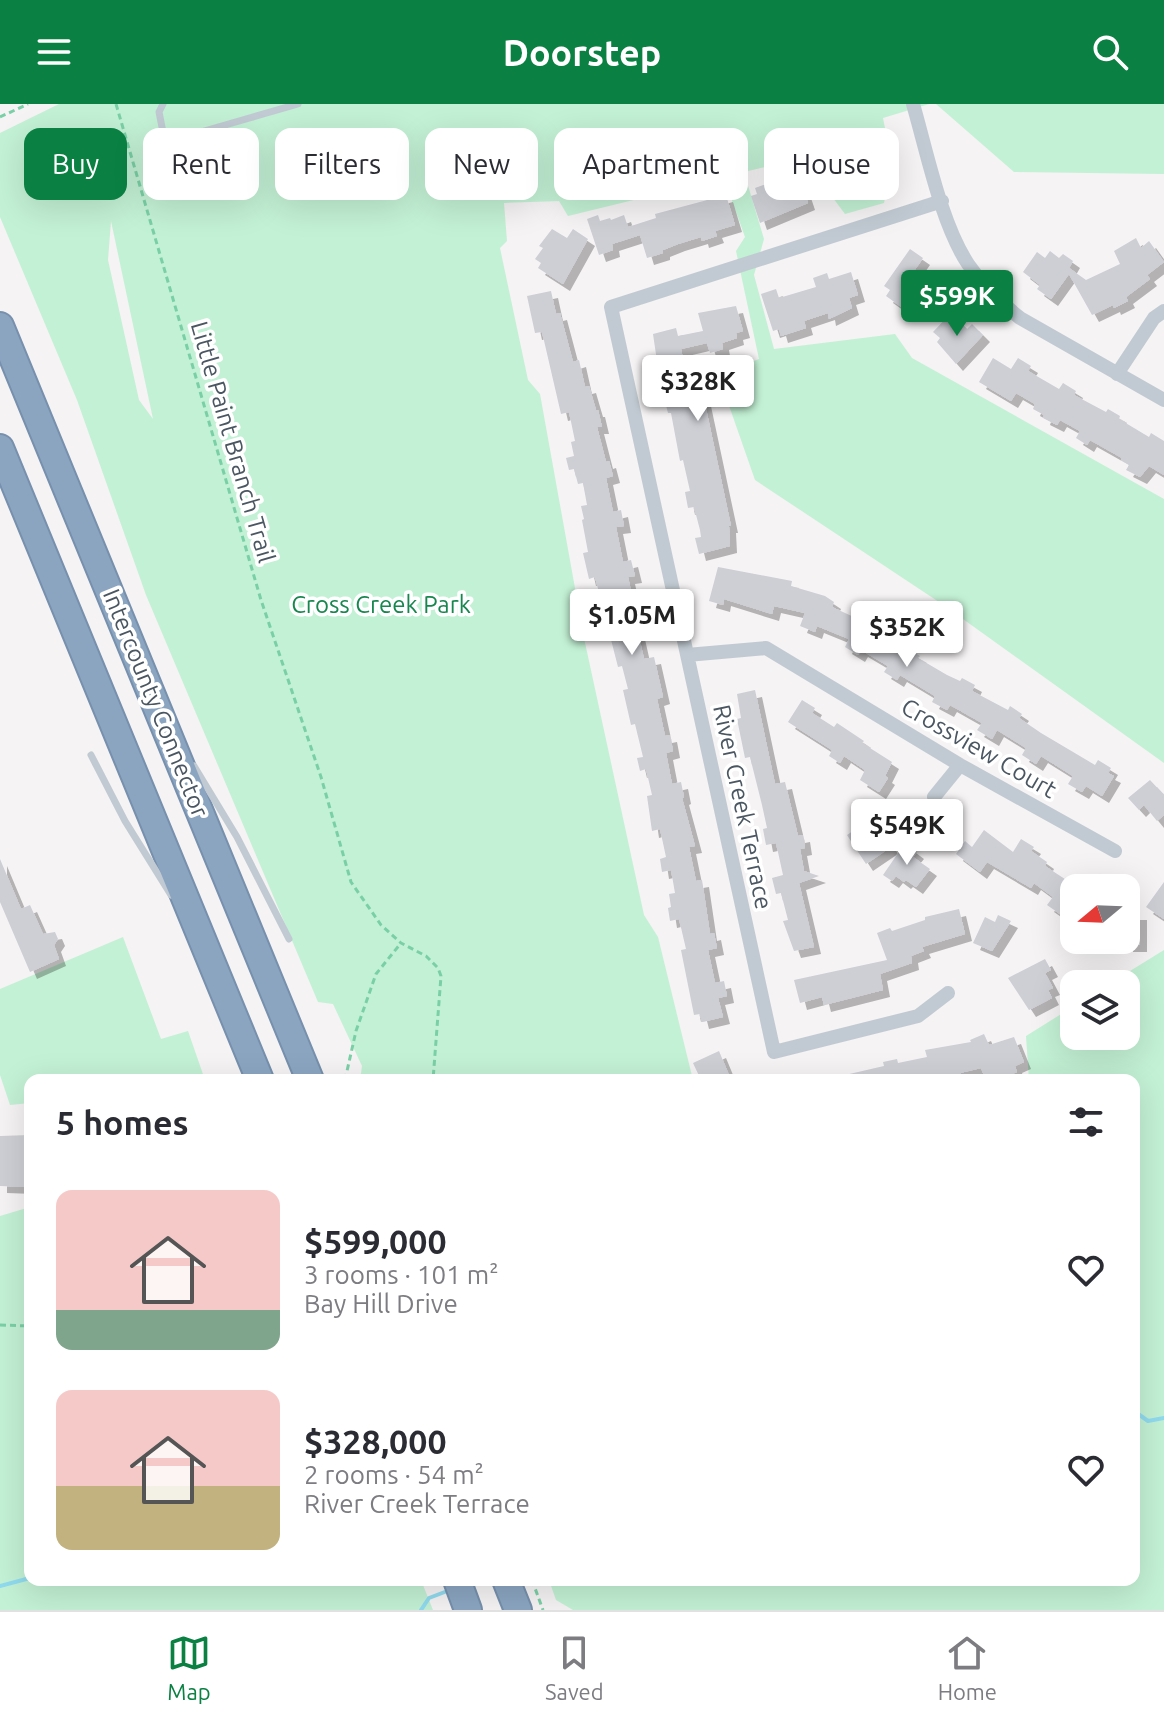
<!DOCTYPE html>
<html lang="en">
<head>
<meta charset="utf-8">
<style>
  :root { --surface:#fff; --page:#f2f2f3; --text:#2b2b33; --muted:#7c7c81; --line:#e1e1e2; --accent:#0b8043 }
  body { margin:0; font-family:Ubuntu,sans-serif; background:var(--page); color:var(--text); height:100vh; display:flex; flex-direction:column; font-size:30px; white-space:nowrap }
  * { box-sizing:border-box; margin:0 }
  p { font-size:26px; color:var(--muted) }
  .icon { flex:none; width:44px; height:44px; fill:none; stroke:currentColor; stroke-width:2; stroke-linecap:round; stroke-linejoin:round }
  .map { position:relative; flex:1; overflow:hidden }
  .panel { position:absolute; left:24px; top:970px; width:1116px; height:512px; display:flex; flex-direction:column; background:var(--surface); border-radius:16px; box-shadow:0 8px 32px #0002 }
  .panel>* { flex:none }
  .hud { position:absolute; left:24px; top:24px; width:1116px; height:72px; display:flex; gap:16px }
  .needle { width:52px; rotate:251deg }
  .controls { position:absolute; left:1060px; top:770px; display:grid; gap:16px }
  .controls a { display:grid; place-items:center; width:80px; height:80px; border-radius:16px; background:var(--surface); box-shadow:0 8px 32px #0002; font-size:40px }
  .price { position:absolute; translate:-50% -68px; padding:0 18px; border-radius:8px; background:#fff; color:#222; font-size:26px; line-height:52px; filter:drop-shadow(0 2px 4px #0008) }
  .price::after { content:''; position:absolute; left:50%; top:48px; width:24px; height:18px; margin-left:-12px; background:inherit; clip-path:polygon(0 0,100% 0,50% 100%) }
  .price.selected { background:var(--accent); color:#fff }
  ul { padding:0; list-style:none }
  li { display:flex; align-items:center; gap:24px; height:200px; padding:0 32px }
  li span { display:grid; place-items:center; flex:none; width:224px; height:160px; border-radius:16px; color:#555 }
  li>.icon { margin-inline-start:auto }
  span .icon { width:96px; height:96px; fill:#fffc; stroke-width:1 }
  li b { font-size:34px }
  h2 { display:flex; justify-content:space-between; align-items:center; height:96px; padding:0 32px; font-size:34px }
  .tag { padding:0 28px; border-radius:16px; background:var(--surface); box-shadow:0 8px 32px #0002; font-size:28px; line-height:72px }
  .tag.selected { background:var(--accent); color:#fff }
  header { display:flex; justify-content:space-between; align-items:center; height:104px; padding:0 32px; background:var(--accent); color:#fff; font-size:36px; font-weight:600 }
  .dock { display:flex; justify-content:space-around; align-items:center; height:112px; border-top:2px solid var(--line); background:var(--surface); font-size:22px; color:var(--muted) }
  .dock a { display:grid; justify-items:center; gap:4px }
  .dock .selected { color:var(--accent) }
  .map>svg:first-child { display:block }
  .green { fill:#c3f1d5; fill-rule:evenodd }
  .lines { fill:none; stroke-linecap:round; stroke-linejoin:round }
  .stream { stroke:#90daee; stroke-width:4 }
  .building { fill:#cdcfd5; filter:url(#shadow) }
  .motorway-casing { stroke:#7690ad; stroke-width:30 }
  .path { stroke:#7ad0a6; stroke-width:3; stroke-dasharray:6 4; stroke-linecap:butt }
  .service { stroke:#c1cad2; stroke-width:7 }
  .minor { stroke:#c1cad2; stroke-width:14 }
  .motorway { stroke:#8ba5c1; stroke-width:26 }
  .labels { text-anchor:middle; dominant-baseline:central; stroke-width:7; stroke-linejoin:round; paint-order:stroke }
  .street-label { font-size:24px; fill:#4a5661; stroke:#fff }
  .park-label { font-size:24px; fill:#17864f; stroke:#fff }
</style>
</head>
<body>
<header><svg class="icon" aria-label="menu" viewBox="0 0 24 24"><path d="M4 6h16M4 12h16M4 18h16"/></svg>Doorstep<svg class="icon" aria-label="search" viewBox="0 0 24 24"><circle cx="10" cy="10" r="6"/><path d="M15 15l6 6"/></svg></header>
<div class="map">
<svg width="1164" height="1506" viewBox="0 0 1164 1506">
  <defs>
    <filter id="shadow"><feDropShadow dx="7" dy="7" stdDeviation="0" flood-color="#0004"/></filter>
  </defs>
  <rect width="100%" height="100%" fill="#f5f3f3"/>
  <path class="green" d="M59,0H929L883,14L892,59L884,99L845,110L803,54L744,68L764,135L754,171L774,245L895,230L912,254L1164,395V659L942,500L755,376L718,270L759,255L736,147L745,133L724,74L568,112L559,97L504,99L507,137L500,144L528,276L540,290L584,534L644,811L658,833L693,976H360L362,962L333,900L318,898L146,491L77,296L0,113V29ZM111,117L153,315L139,296L108,156Z
    M936,0H1164V70L1014,68Z
    M123,833L161,935L188,927L205,976H30V999L10,1001L0,971V885Z
    M1164,846V1506H573L556,1496L549,1476H1134V976H1029L1026,932L1074,902V932H1126V880H1109Z
    M30,1103V1476H421L433,1506H0V1112Z"/>
  <g class="lines">
    <path class="stream" d="M1134,1307L1148,1317L1164,1314
      M123,1476L130,1480L151,1476
      M0,1482L30,1474
      M421,1506L429,1494L450,1486"/>
  </g>
  <path class="building" d="M789,70L794,87L803,84L808,99L760,119L751,92L757,90L755,84L769,79L767,75Z
    M726,91L735,121L715,127L717,132L702,137L701,133L678,140L663,146V149L647,154L640,131L612,140L613,146L599,151L587,115L598,111L600,117L610,114L611,116L624,111L628,123L656,114L655,110Z
    M552,125L567,134L573,125L588,135L563,180L538,164L541,159L535,155L543,144L539,142Z
    M1136,134L1141,144L1149,137L1164,158L1147,171L1150,175L1126,193L1128,197L1114,204L1113,201L1092,211L1069,170L1051,195L1037,185L1040,181L1023,168L1037,148L1045,154L1050,147L1059,154L1063,150L1073,157L1069,164L1086,176L1120,160L1114,147Z
    M910,145L923,154L914,167L936,182L919,207L911,201L907,207L886,192L890,186L884,182Z
    M851,168L858,191L849,194L852,204L829,215L828,209L804,217L806,224L781,232L779,225L773,227L761,190L776,185L779,194L816,183L813,174L827,169L829,175Z
    M551,187L556,210L560,209L573,258L579,256L585,283L589,282L596,306H598L602,323H597L606,358L609,357L613,372L606,374L613,408L621,406L624,422L616,423L623,458L631,456L635,472L628,473L634,501L636,508L642,507L645,522L637,524L644,555L654,553L663,593L657,595L665,632L670,631L673,647L666,649L672,680L681,678L684,693L682,694L695,742L689,743L696,777L702,776L710,830L714,829L717,844L708,846L715,879L724,877L727,892L718,894L723,913L702,918L700,910L694,911L681,846L686,845L679,815L670,817L668,804L671,803L669,790L675,789L671,766L662,768L660,755L666,753L660,725L652,727L647,692L652,691L646,665L640,667L637,654L643,653L635,620L631,621L623,586L628,585L622,562L618,563L595,473L589,475L583,449L588,448L582,416L584,415L581,402L587,401L583,379L578,380L574,365L569,366L566,354L574,352L571,338L575,337L569,308L561,310L542,228L535,229L527,192Z
    M736,202L743,227L736,229L737,234L722,239L723,245L710,249L707,239L681,245L686,269L698,267L731,422H729L730,442L699,450L695,434L701,433L700,426L694,403L688,404L685,388L690,387L683,356L680,357L671,309H668L664,294L669,293L665,263L658,264L653,230L676,224L678,232L703,227L698,209Z
    M951,209L967,225L972,220L983,231L956,260L937,238L940,234L933,228Z
    M993,254L1011,265L1018,254L1031,262L1028,267L1059,285L1063,279L1076,287L1074,291L1106,308L1108,305L1120,312L1119,315L1149,333L1151,329L1164,337V371L1149,362L1140,373L1126,366L1129,361L1121,356L1122,354L1090,336L1087,341L1076,334L1080,327L1060,316L1057,321L1043,314L1044,311L1033,305L1035,300L1016,289L1011,297L979,278Z
    M718,463L792,477L791,482L825,492L834,498L832,503L869,520L871,518L882,525L879,529L920,552L918,554L947,571L960,577L962,574L975,581L972,587L1008,606L1010,602L1022,610L1019,614L1041,629L1095,661L1098,656L1111,664L1108,669L1114,672L1102,692L1086,682L1082,688L1068,680L1073,672L1041,652L1036,660L1022,651L1026,644L997,626L992,635L977,626L982,619L950,601L947,606L932,598L935,592L900,571L897,576L884,568L888,562L861,546L858,551L845,543L849,535L817,522L815,528L800,522L805,509L774,502L772,510L724,495L723,501L709,497Z
    M755,586L775,680L785,678L798,732L803,731L805,744L800,745L804,767L819,772L799,779L814,843L794,847L783,817L788,816L781,789L776,790L772,774L783,771L776,739L766,741L763,725L767,724L762,701L750,653L745,654L737,615L741,614L737,590Z
    M802,596L815,604L812,609L834,623L837,619L864,637L862,639L892,658L885,672L888,674L879,688L860,676L865,666L844,652L840,659L829,652L832,646L788,618Z
    M1150,676L1164,691V711L1157,717L1144,701L1139,706L1128,694Z
    M866,718L877,734L883,731L891,743L866,760L847,731Z
    M984,726L1013,748L1021,735L1034,743L1031,747L1047,758L1045,762L1074,781V805L1067,815L1047,801L1053,793L1034,779L1031,784L987,758L980,768L956,750L965,737L972,743Z
    M905,739L917,748L913,753L930,765L916,783L906,776L904,778L896,772L892,777L883,771Z
    M0,755L21,805L30,801L43,830L55,828L58,835L54,841L59,855L30,868L0,798Z
    M1164,778V815L1146,803Z
    M959,805L965,830L922,843L924,847L911,852L912,859L880,870L883,886L824,901L822,893L800,899L794,876L887,856L877,829L890,824L892,827L925,816V813Z
    M1126,809H1140V841H1126Z
    M998,811L1011,817L992,847L973,839L985,813L995,818Z
    M1045,855L1051,866L1045,869L1053,884L1048,886L1052,894L1029,906L1008,874Z
    M984,930L989,941L1014,933L1024,958L1015,962L1017,968L997,976H993L991,972L985,974L981,964L960,969L962,974L953,976H845V971L884,962L883,958L897,955L898,959L927,953L925,946L971,938L970,936Z
    M719,947L731,976H701L693,959Z
    M30,1031V1054H26L27,1083L0,1082V1032Z"/>
  <g class="lines">
    <defs>
      <path id="motorway" d="M0,222L310,976
        M0,344L260,976
        M457,1476L468,1506
        M506,1476L518,1506"/>
    </defs>
    <use href="#motorway" class="motorway-casing"/>
    <path class="path" d="M116,0L261,496L321,673L351,778L381,821L401,839L426,852L438,864L441,872L433,976
      M0,13L28,0
      M345,976L356,927L376,870L401,839
      M0,1221L30,1222
      M532,1476L543,1506"/>
    <path class="service" d="M163,0L159,8L163,28L173,36L298,0
      M91,651L125,717L171,791
      M194,662L237,733L289,835"/>
    <path class="minor" d="M913,0C927,48 941,119 968,160C983,182 1000,198 1020,214L1164,296
      M942,97L611,203L774,948L918,912L948,889
      M1117,270L1154,214L1164,207
      M687,551L766,544L960,661L1115,747
      M934,693L960,661"/>
    <use href="#motorway" class="motorway"/>
  </g>
  <g class="labels">
    <g class="street-label">
      <text transform="translate(233 338) rotate(74)">Little Paint Branch Trail</text>
      <text transform="translate(156 599) rotate(68)">Intercounty Connector</text>
      <text transform="translate(979 644) rotate(30)">Crossview Court</text>
      <text transform="translate(743 703) rotate(78)">River Creek Terrace</text>
    </g>
    <g class="park-label">
      <text x="381" y="500">Cross Creek Park</text>
    </g>
  </g>
</svg>
<div class="controls">
<a><svg class="needle" viewBox="-14 -14 28 28"><path d="M0-13l5 13h-10z" fill="#e53935"/><path d="M0 13l5-13h-10z" fill="#7c7c81"/></svg></a>
<a><svg class="icon" aria-label="layers" viewBox="0 0 24 24"><path d="M12 4l9 5-9 5-9-5zM3 14l9 5 9-5"/></svg></a>
</div>
<b class="price selected" style="left:957px;top:234px">$599K</b>
<b class="price" style="left:698px;top:319px">$328K</b>
<b class="price" style="left:632px;top:553px">$1.05M</b>
<b class="price" style="left:907px;top:565px">$352K</b>
<b class="price" style="left:907px;top:763px">$549K</b>
<div class="hud">
<a class="tag selected">Buy</a>
<a class="tag">Rent</a>
<a class="tag">Filters</a>
<a class="tag">New</a>
<a class="tag">Apartment</a>
<a class="tag">House</a>
</div>
<section class="panel">
<h2>5 homes<svg class="icon" aria-label="filters" viewBox="0 0 24 24"><path d="M4 7h16M4 17h16"/><circle cx="9" cy="7" r="2"/><circle cx="15" cy="17" r="2"/></svg></h2>
<ul>
<li><span style="background:linear-gradient(#f6c9c9 75%,#7fa58c 0)"><svg class="icon" aria-label="home" viewBox="0 0 24 24"><path d="M3 11l9-7 9 7M6 9v11h12V9"/></svg></span><div><b>$599,000</b><p>3 rooms · 101 m²</p><p>Bay Hill Drive</p></div><svg class="icon" aria-label="heart" viewBox="0 0 24 24"><path d="M12 20l-8-8c-3-5 5-10 8-4 3-6 11-1 8 4z"/></svg></li>
<li><span style="background:linear-gradient(#f6c9c9 60%,#c2b280 0)"><svg class="icon" aria-label="home" viewBox="0 0 24 24"><path d="M3 11l9-7 9 7M6 9v11h12V9"/></svg></span><div><b>$328,000</b><p>2 rooms · 54 m²</p><p>River Creek Terrace</p></div><svg class="icon" aria-label="heart" viewBox="0 0 24 24"><path d="M12 20l-8-8c-3-5 5-10 8-4 3-6 11-1 8 4z"/></svg></li>
</ul>
</section>
</div>
<nav class="dock">
<a class="selected"><svg class="icon" aria-label="map" viewBox="0 0 24 24"><path d="M3 6l6-2 6 2 6-2v14l-6 2-6-2-6 2zM9 4v14M15 6v14"/></svg>Map</a>
<a><svg class="icon" aria-label="saved" viewBox="0 0 24 24"><path d="M7 4h10v16l-5-4-5 4z"/></svg>Saved</a>
<a><svg class="icon" aria-label="home" viewBox="0 0 24 24"><path d="M3 11l9-7 9 7M6 9v11h12V9"/></svg>Home</a>
</nav>
</body>
</html>
